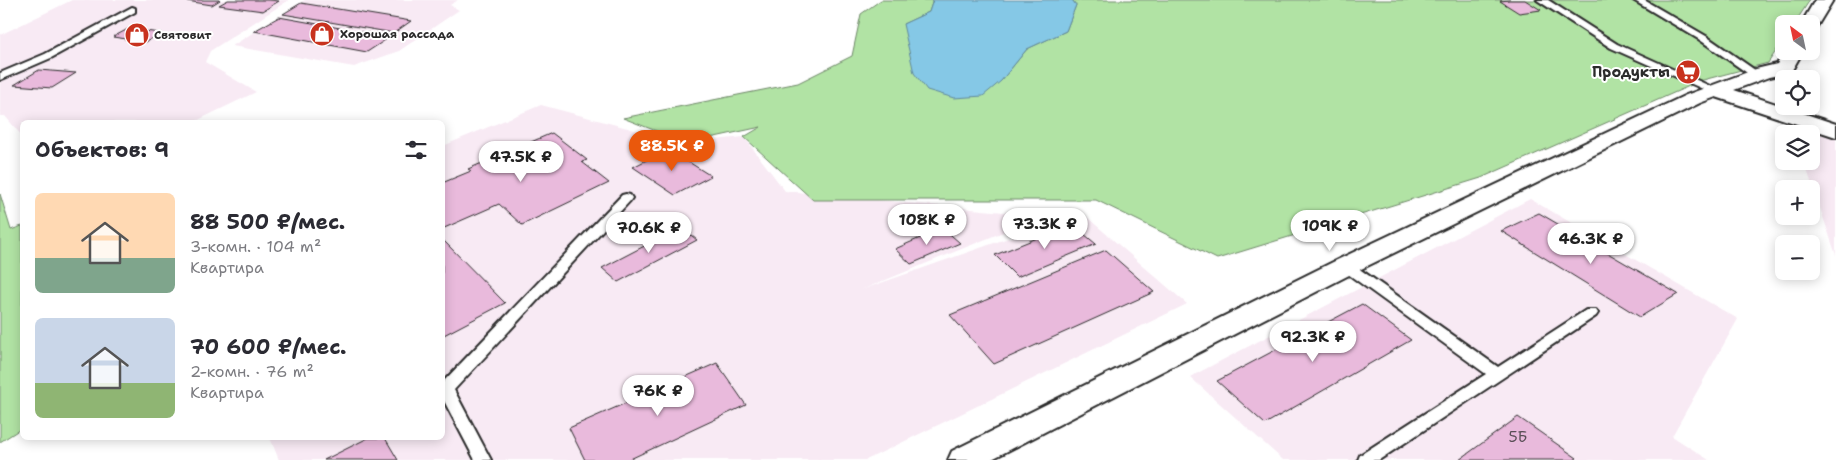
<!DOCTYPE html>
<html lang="ru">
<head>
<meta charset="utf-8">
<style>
  :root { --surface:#fff; --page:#f2f2f3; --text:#2b2b33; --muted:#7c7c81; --accent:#ea580c }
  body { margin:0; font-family:"Shantell Sans",sans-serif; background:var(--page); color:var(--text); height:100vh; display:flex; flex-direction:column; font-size:19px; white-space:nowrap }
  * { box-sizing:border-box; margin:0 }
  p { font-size:16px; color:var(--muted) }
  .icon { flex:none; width:28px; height:28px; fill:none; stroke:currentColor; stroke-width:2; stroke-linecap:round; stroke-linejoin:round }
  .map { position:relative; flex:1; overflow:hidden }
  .drawer { position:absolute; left:20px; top:120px; width:425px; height:320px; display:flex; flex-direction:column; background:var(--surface); border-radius:8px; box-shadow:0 2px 12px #0003 }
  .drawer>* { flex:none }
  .needle { width:32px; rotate:327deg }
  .buttons { position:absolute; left:1775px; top:15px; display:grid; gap:10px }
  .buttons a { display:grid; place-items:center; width:45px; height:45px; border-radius:8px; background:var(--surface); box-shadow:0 2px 12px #0003; font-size:25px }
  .price { position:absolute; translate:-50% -42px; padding:0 11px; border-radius:18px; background:#fff; color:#222; font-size:16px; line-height:32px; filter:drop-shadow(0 1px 2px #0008) }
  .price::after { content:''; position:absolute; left:50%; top:30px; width:15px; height:11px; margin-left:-8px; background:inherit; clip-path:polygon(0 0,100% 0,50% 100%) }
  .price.selected { background:var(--accent); color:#fff }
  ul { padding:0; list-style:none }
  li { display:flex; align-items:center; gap:15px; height:125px; padding:0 15px }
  li span { display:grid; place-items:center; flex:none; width:140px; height:100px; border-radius:8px; color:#555 }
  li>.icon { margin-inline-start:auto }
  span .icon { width:60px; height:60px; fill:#fffc; stroke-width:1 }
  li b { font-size:21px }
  h2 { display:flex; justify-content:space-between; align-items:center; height:60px; padding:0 15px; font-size:21px }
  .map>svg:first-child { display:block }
  .built { fill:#f8eaf4; fill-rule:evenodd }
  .green { fill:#b1e3a4; stroke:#6e8768 }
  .water { fill:#85c8e6; stroke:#61899b }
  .building { fill:#e9badc; stroke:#2b2b2b }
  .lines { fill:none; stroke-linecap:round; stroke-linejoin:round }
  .service-casing { stroke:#2b2b2b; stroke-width:4 }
  .minor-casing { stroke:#2b2b2b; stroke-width:4 }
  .service { fill:#fff; fill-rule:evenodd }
  .minor { fill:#fff; fill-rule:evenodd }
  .labels { text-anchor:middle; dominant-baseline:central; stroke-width:4; stroke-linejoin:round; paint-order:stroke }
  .far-poi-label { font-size:12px; font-weight:bold; fill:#2b2b2b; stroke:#fff; text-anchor:start }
  .poi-label { font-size:15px; font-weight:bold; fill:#2b2b2b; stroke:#fff; text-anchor:end }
  .near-number-label { font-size:15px; fill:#5a4f57 }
</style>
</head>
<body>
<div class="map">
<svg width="1836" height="460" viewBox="0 0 1836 460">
  <rect width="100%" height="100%" fill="#fff"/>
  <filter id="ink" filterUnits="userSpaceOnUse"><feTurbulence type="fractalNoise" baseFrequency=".02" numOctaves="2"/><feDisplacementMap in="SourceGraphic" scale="10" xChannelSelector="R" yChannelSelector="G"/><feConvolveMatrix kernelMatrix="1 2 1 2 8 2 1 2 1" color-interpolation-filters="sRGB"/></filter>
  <g filter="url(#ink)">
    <path class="built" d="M72,0H289L210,51L205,62L256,92L194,122H22V136L5,116H0V35Z
      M305,0H458L450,5L459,10L399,51L354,67L232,46Z
      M541,105L684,143L744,137L785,191L1066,218L1081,212L1187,304L866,460H279L270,438H442L443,146ZM1062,219L861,290L1018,226Z
      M1793,127L1836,138V255L1804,161H1811V134H1795Z
      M1530,199L1738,319L1672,436L1709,460H1283L1190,377Z"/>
    <path class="green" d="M881,0H933L929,12L903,24L1001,81L1027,49L1066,31L1076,5L1072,0H1810L1794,24H1784V39L1768,63L1703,80L1481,178L1217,259L1096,200H813L744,137L761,127L687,143L623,118L798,83L852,56L861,14Z
      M0,194L11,230L22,226V428L0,442Z"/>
    <path class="water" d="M933,0H1072L1076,5L1066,31L1027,49L1001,81L983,96L954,98L927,90L914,73L903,24L929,12Z"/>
    <path class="building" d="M180,0H220L212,5Z
      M228,0H269L279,1L263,11L219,5Z
      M1509,0H1525L1541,10L1519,13L1500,1Z
      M301,3L411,21L394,33L283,14Z
      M279,17L390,37L367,52L254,31Z
      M128,29L161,33L146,42L113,37Z
      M39,70L76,73L52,88L14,85Z
      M552,133L587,160L582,162L609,183L522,225L499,204L442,229V183L471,171L468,169Z
      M668,149L711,176L675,195L633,167Z
      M1539,213L1678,294L1640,317L1501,231Z
      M1072,224L1096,244L1017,277L995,255Z
      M681,227L697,240L618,282L602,268Z
      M943,228L960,243L911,264L895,249Z
      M442,239L505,303L442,336Z
      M1106,250L1154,292L994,364L950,315Z
      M1362,304L1411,340L1265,424L1217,381Z
      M717,363L746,405L628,460H585L569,428Z
      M1518,417L1577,458L1574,460H1459Z
      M368,438H385L398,460H324Z"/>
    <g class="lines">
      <defs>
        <path id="service" d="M1537,0H1548L1617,44L1721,91L1716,94L1712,93L1611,48Z
          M1633,0H1644L1706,36L1762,75L1761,77H1753L1700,40Z
          M132,7L135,8V12L51,58L0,80V73L45,54Z
          M626,194L630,195L632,198L630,201L454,390L491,460H475L442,397V383L622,195Z
          M1346,262L1351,263L1498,367L1586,310H1596L1598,313L1596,316L1379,460H1358L1360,455L1486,374L1341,269L1339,266L1341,263Z"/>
        <path id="minor" d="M1815,0H1833L1816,28L1811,29V24H1801Z
          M1785,51H1803L1791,72L1769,77L1734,90L1836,124V137L1716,97L1700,103L1355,272L990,460H948L952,451L1337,260L1686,95L1756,69L1777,64Z"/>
      </defs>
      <use href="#service" class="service-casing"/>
      <use href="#minor" class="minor-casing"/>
      <use href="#service" class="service"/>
      <use href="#minor" class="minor"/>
    </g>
  </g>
  <defs>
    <symbol id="shop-disc" viewBox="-11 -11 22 22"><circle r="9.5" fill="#c8321e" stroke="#fff"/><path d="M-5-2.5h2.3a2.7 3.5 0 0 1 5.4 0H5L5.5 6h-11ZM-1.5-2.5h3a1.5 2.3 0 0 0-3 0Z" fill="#fff"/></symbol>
    <symbol id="supermarket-disc" viewBox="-11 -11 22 22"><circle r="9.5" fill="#c8321e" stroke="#fff"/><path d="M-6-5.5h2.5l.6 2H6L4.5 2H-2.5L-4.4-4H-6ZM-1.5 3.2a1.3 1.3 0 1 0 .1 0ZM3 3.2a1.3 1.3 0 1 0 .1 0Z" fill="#fff"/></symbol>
  </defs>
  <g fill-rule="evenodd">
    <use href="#shop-disc" x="308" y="20" width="28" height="28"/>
    <use href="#shop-disc" x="123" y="21" width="28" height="28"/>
    <use href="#supermarket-disc" x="1674" y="58" width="28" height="28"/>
  </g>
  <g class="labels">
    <g class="far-poi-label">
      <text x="340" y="34">Хорошая рассада</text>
      <text x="154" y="35">Святовит</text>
    </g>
    <g class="poi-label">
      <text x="1670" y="72">Продукты</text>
    </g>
    <g class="near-number-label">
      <text x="1518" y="437">5Б</text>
    </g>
  </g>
</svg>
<div class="buttons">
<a><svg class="needle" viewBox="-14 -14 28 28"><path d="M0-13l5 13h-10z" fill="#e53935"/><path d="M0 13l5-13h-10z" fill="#7c7c81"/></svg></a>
<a><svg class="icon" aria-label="locate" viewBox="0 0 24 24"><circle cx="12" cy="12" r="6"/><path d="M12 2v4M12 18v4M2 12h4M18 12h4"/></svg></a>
<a><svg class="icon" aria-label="layers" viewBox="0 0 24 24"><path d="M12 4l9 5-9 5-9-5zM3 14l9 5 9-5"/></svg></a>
<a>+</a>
<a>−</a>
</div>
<b class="price selected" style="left:672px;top:172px">88.5K ₽</b>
<b class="price" style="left:521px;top:183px">47.5K ₽</b>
<b class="price" style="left:927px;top:246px">108K ₽</b>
<b class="price" style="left:1045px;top:250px">73.3K ₽</b>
<b class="price" style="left:1330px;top:252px">109K ₽</b>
<b class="price" style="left:649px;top:254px">70.6K ₽</b>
<b class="price" style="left:1591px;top:265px">46.3K ₽</b>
<b class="price" style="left:1313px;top:363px">92.3K ₽</b>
<b class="price" style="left:658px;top:417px">76K ₽</b>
<section class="drawer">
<h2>Объектов: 9<svg class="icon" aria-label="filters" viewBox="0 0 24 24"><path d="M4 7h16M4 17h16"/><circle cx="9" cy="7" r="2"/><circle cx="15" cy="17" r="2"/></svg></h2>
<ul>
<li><span style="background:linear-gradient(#ffd9b3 65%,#7fa58c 0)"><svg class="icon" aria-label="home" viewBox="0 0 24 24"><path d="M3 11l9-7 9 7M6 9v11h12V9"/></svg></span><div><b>88 500 ₽/мес.</b><p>3-комн. · 104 m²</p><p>Квартира</p></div></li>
<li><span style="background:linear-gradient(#c9d6e8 65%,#8fb573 0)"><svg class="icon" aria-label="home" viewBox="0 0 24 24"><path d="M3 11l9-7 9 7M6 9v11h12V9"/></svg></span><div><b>70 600 ₽/мес.</b><p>2-комн. · 76 m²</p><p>Квартира</p></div></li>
</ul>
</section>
</div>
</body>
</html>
